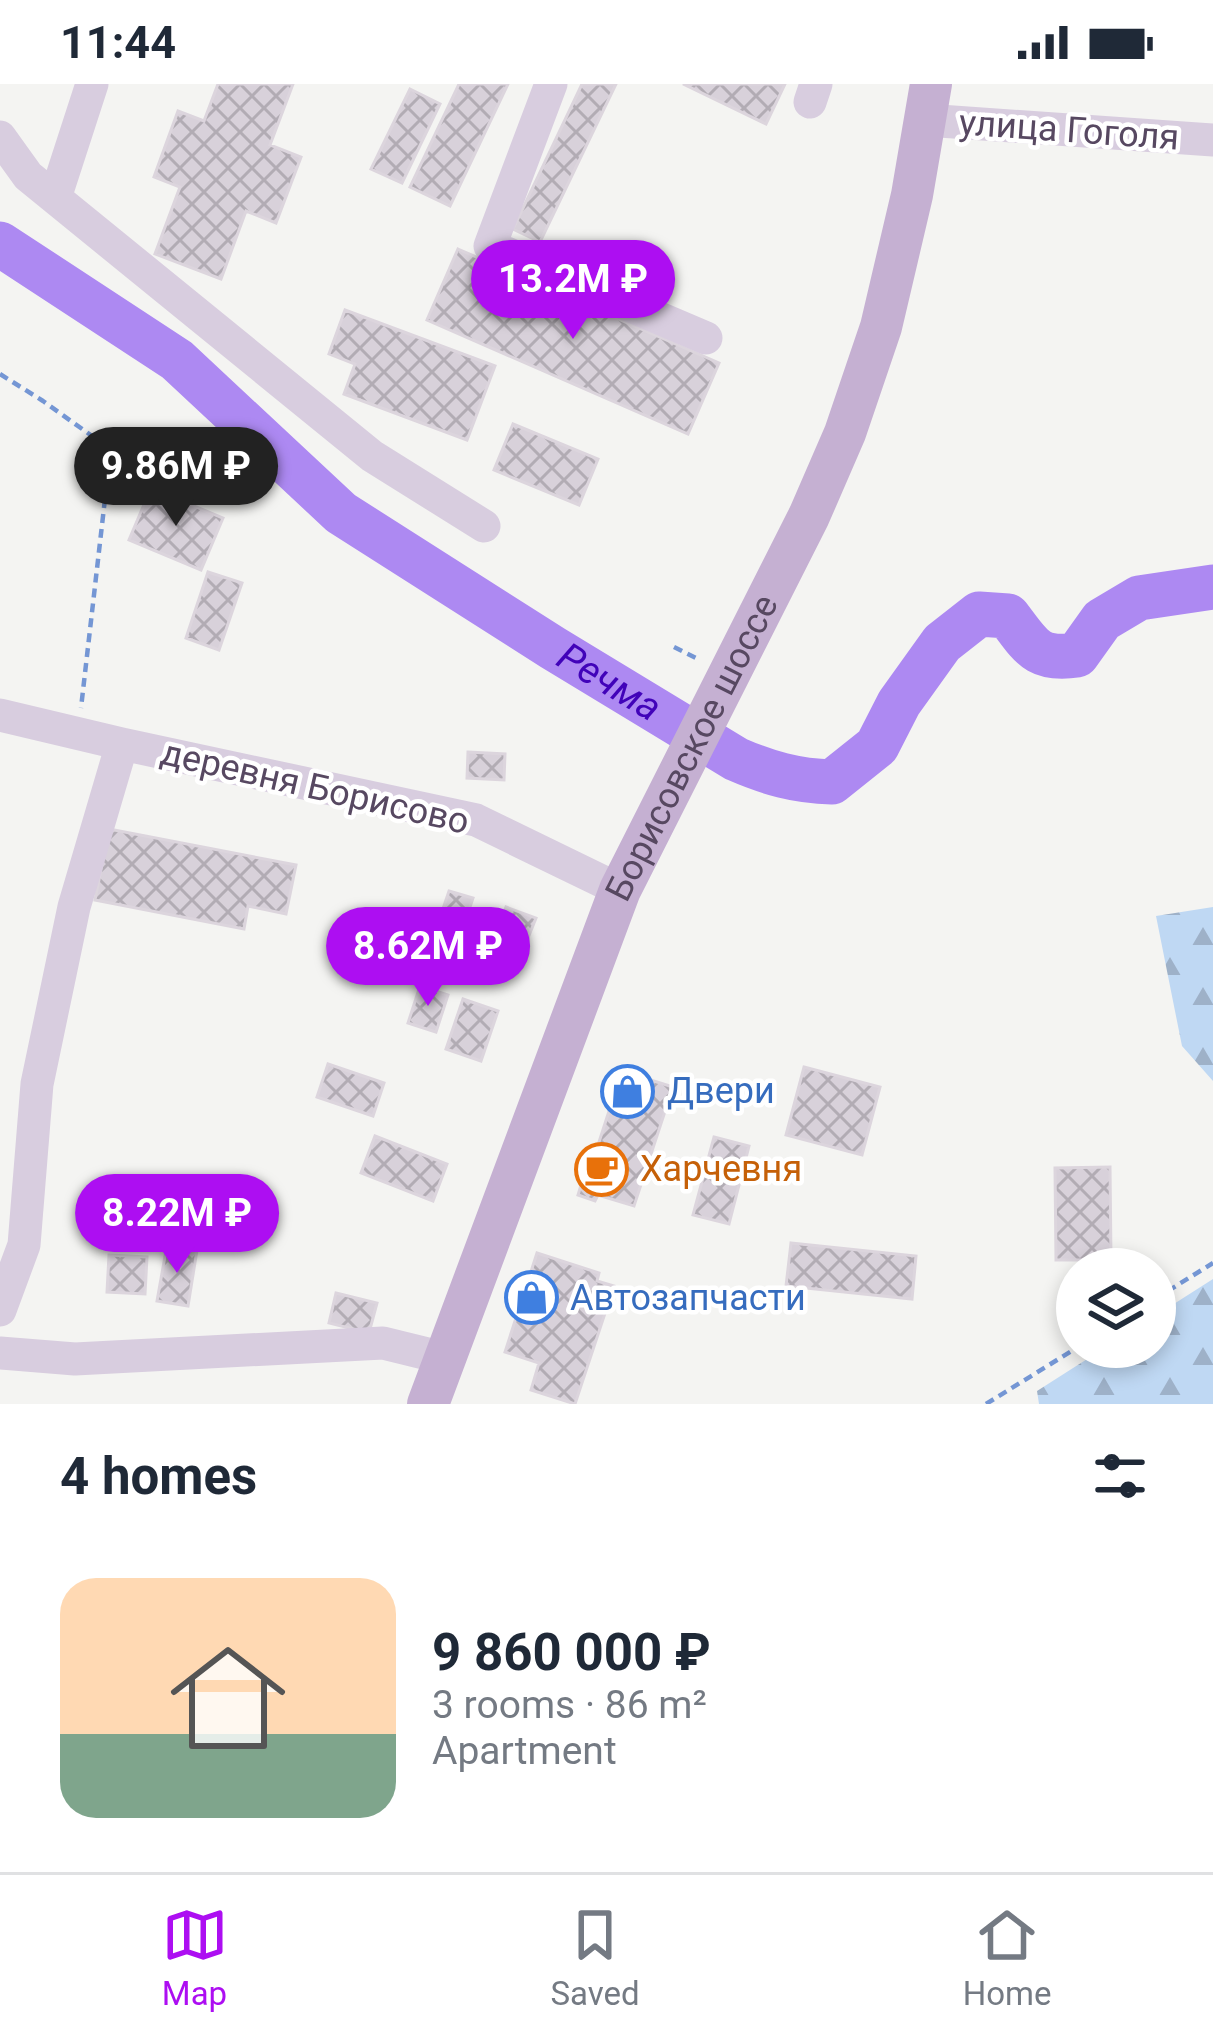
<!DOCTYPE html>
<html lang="en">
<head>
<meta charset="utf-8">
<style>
  :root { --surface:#fff; --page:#f6f6f7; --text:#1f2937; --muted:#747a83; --line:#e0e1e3; --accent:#ad0ef2 }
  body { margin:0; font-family:Roboto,sans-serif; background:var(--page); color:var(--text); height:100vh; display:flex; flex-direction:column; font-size:45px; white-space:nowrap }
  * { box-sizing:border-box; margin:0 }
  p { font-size:39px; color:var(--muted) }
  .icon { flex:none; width:66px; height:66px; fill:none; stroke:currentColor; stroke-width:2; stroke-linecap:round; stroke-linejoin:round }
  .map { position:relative; height:1320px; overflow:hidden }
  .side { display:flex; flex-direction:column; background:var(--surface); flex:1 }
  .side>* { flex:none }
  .controls { position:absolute; left:1056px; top:1164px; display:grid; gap:24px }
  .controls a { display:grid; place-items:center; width:120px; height:120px; border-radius:50%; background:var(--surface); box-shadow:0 6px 18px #0003; font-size:60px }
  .price { position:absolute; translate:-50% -102px; padding:0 27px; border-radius:42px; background:var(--accent); color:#fff; font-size:39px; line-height:78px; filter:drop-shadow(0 3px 6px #0008) }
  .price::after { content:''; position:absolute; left:50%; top:72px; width:36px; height:27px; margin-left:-18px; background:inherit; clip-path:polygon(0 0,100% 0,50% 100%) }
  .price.selected { background:#222; color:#fff }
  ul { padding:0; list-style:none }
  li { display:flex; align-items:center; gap:36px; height:300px; padding:0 60px }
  li span { display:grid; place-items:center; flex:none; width:336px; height:240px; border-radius:36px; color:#555 }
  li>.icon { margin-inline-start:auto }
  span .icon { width:144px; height:144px; fill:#fffc; stroke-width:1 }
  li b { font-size:51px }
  h2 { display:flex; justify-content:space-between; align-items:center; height:144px; padding:0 60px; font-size:51px }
  .status { display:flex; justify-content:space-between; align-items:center; height:84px; padding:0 60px; background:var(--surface); direction:ltr }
  .status svg { height:33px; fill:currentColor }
  .menu { display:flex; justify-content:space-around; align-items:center; height:168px; border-top:3px solid var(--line); background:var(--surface); font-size:33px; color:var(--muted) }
  .menu a { display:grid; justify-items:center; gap:6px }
  .menu .selected { color:var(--accent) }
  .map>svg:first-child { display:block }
  .forest { fill:url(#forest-firs) }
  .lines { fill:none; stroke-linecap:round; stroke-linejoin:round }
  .river { stroke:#ad89f2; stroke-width:45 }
  .building { fill:url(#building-cross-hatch); stroke:#dcd5dd; stroke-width:3 }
  .path { stroke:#7496d4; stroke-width:4.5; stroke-dasharray:9 6; stroke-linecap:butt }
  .minor { stroke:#d8cddf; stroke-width:33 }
  .major { stroke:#c5b0d2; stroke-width:42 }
  .labels { text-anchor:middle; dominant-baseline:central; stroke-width:9; stroke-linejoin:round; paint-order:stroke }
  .street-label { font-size:36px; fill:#574861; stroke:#fff }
  .shop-label { font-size:36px; fill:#366cbe; stroke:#fff; text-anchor:start }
  .food-label { font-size:36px; fill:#c56008; stroke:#fff; text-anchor:start }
  .water-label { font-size:39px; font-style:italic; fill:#4103b9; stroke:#fff }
</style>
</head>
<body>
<div class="status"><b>11:44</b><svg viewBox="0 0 49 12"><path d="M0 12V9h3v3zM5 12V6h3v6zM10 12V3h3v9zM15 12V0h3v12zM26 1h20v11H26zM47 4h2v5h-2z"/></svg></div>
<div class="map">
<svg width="1213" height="1320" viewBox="0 0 1213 1320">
  <defs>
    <pattern id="forest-firs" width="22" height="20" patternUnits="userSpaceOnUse" patternTransform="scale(3)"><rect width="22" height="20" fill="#bfd8f3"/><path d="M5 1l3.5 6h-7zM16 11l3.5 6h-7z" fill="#9eb1c8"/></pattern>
    <pattern id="building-cross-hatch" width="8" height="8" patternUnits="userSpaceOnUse" patternTransform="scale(3)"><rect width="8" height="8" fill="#d8d1da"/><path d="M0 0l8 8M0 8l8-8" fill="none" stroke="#b2acb4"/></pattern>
  </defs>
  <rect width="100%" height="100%" fill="#f4f4f2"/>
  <path class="forest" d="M1213,823V997L1182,962L1156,832Z
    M1213,1195V1320H1039L1037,1307L1106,1263H1155V1232Z"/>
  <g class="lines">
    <path class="river" id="s1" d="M0,160L177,276L341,429L553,564L736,675C768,689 796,697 832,698L877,662L899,619L942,559L979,530L1008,532C1031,562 1036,577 1077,571L1102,536L1139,514L1213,503"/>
  </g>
  <path class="building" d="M218,0H293L270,61L301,73L276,139L246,127L221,195L155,170L180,103L154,93L178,27L204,37Z
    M459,0H508L450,122L410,103Z
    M582,0H616L540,158L513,145Z
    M683,0H785L766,40Z
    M410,5L440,20L402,99L371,85Z
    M458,165L719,279L688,350L427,236Z
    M345,226L495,282L467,356L344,310L355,280L329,270Z
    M513,340L598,375L579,421L494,386Z
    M151,404L223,434L201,486L129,456Z
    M208,488L242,499L219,566L186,554Z
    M468,668L505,670L504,696L467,694Z
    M109,745L296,781L286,830L248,822L244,845L95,816Z
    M449,807L473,814L459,856L435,848Z
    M506,823L536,834L517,881L488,870Z
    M420,902L448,911L436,948L408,939Z
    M463,915L498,927L481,977L446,965Z
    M328,980L384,999L373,1032L317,1013Z
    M804,983L880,1003L862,1071L786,1051Z
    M622,987L673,1003L634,1122L598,1111L595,1117L578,1111L585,1088L589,1089Z
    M375,1052L447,1080L433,1117L361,1089Z
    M714,1053L749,1062L729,1140L693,1131Z
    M1110,1083L1111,1176H1056L1055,1084Z
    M791,1159L916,1172L912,1215L786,1202Z
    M167,1161L197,1166L188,1222L157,1217Z
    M537,1169L599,1189L597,1197L614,1202L575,1320L531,1306L539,1279L505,1268Z
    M109,1171L147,1173L145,1210L107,1208Z
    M336,1209L377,1219L369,1249L329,1239Z"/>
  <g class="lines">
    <path class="path" d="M0,290L43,317L99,357L109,380L81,624
      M674,563L700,576
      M1155,1215L1213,1179
      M986,1320L1078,1263"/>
    <path class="minor" d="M551,0L490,162L706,254
      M810,18L816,0
      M925,36L1213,56
      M0,53L28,92L372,372L484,442
      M55,114L92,0
      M0,631L122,660L476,736L620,806
      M0,1226L24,1161L37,1000L74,823L122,660
      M0,1269L75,1275L383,1259L444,1274"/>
    <path class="major" id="s2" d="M428,1320L620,806L809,432L845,349L881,243L912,111L931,0"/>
  </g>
  <defs>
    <symbol id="shop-ring" viewBox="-11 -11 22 22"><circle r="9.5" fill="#fff" stroke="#3f7fe0" stroke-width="1.5"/><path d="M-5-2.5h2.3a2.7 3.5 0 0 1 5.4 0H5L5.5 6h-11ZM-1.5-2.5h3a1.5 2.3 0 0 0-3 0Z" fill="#3f7fe0"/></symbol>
    <symbol id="cafe-ring" viewBox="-11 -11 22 22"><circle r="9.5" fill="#fff" stroke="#e8710a" stroke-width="1.5"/><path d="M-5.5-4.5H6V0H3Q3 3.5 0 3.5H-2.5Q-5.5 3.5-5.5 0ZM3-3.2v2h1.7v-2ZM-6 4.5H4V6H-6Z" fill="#e8710a"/></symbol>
  </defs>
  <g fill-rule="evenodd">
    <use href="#shop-ring" x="598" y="978" width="59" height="59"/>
    <use href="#cafe-ring" x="572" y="1056" width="59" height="59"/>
    <use href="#shop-ring" x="502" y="1184" width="59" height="59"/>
  </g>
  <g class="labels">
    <g class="street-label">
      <text transform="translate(1069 46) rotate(4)">улица Гоголя</text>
      <text stroke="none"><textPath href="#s2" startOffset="708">Борисовское шоссе</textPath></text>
      <text transform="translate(315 703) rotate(13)">деревня Борисово</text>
    </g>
    <g class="shop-label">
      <text x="667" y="1007">Двери</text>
      <text x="570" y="1214">Автозапчасти</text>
    </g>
    <g class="food-label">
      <text x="640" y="1085">Харчевня</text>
    </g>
    <g class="water-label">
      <text stroke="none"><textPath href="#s1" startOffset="753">Речма</textPath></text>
    </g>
  </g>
</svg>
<div class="controls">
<a><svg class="icon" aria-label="layers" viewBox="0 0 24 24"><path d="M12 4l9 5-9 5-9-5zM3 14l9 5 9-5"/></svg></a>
</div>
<b class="price" style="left:573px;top:258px">13.2M ₽</b>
<b class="price selected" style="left:176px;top:445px">9.86M ₽</b>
<b class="price" style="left:428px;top:925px">8.62M ₽</b>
<b class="price" style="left:177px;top:1192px">8.22M ₽</b>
</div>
<section class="side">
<h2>4 homes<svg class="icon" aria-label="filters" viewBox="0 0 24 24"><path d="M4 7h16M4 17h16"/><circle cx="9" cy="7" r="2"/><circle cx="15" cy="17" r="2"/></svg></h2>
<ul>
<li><span style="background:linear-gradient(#ffd9b3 65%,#7fa58c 0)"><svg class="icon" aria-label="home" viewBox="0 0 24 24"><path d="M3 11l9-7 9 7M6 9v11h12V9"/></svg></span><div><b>9 860 000 ₽</b><p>3 rooms · 86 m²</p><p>Apartment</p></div></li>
</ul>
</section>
<nav class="menu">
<a class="selected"><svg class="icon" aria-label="map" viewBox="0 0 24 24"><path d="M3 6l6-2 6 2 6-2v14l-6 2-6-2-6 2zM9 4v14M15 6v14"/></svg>Map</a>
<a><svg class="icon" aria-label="saved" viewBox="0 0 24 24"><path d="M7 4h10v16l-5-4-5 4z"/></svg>Saved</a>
<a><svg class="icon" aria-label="home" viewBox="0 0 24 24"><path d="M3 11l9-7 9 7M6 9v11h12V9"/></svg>Home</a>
</nav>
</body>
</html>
